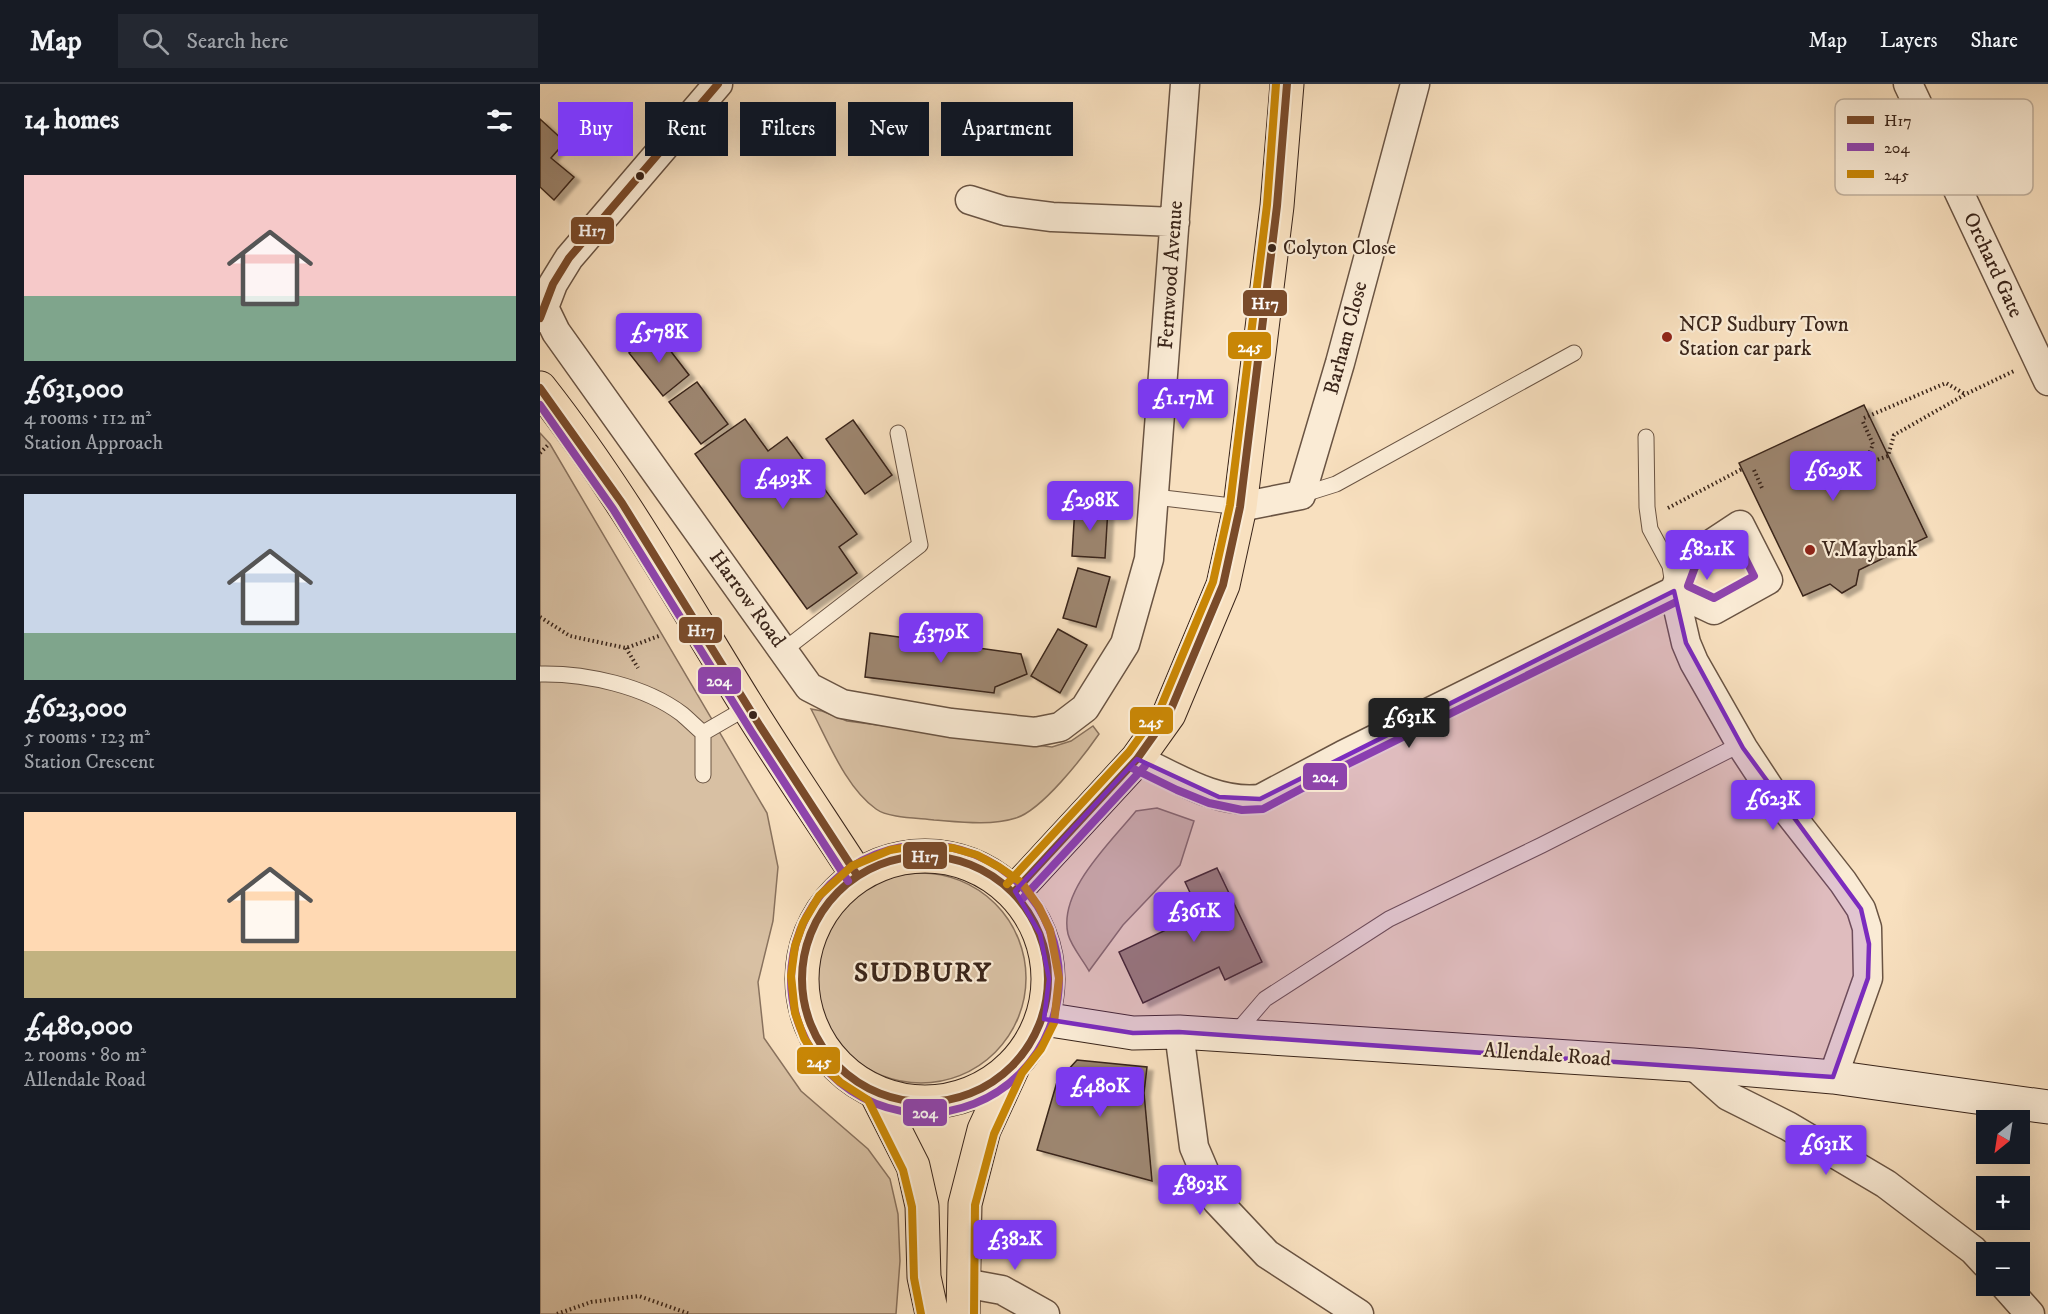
<!DOCTYPE html>
<html lang="en">
<head>
<meta charset="utf-8">
<style>
  :root { --surface:#171b24; --page:#242831; --text:#f1f3f6; --muted:#9ea1a6; --line:#363941; --accent:#7c3aed }
  body { margin:0; font-family:"IM FELL DW Pica",serif; background:var(--page); color:var(--text); height:100vh; display:flex; flex-direction:column; font-size:22px; white-space:nowrap }
  * { box-sizing:border-box; margin:0 }
  p { font-size:20px; color:var(--muted) }
  .icon { flex:none; width:33px; height:33px; fill:none; stroke:currentColor; stroke-width:2; stroke-linecap:round; stroke-linejoin:round }
  .map { position:relative; flex:1; overflow:hidden }
  .drawer { display:flex; flex-direction:column; background:var(--surface); width:540px }
  .drawer>* { flex:none }
  .top-card { position:absolute; left:18px; top:18px; width:570px; height:54px; display:flex; gap:12px }
  .needle { width:39px; rotate:210deg }
  .controls { position:absolute; left:1436px; top:1026px; display:grid; gap:12px }
  .controls a { display:grid; place-items:center; width:54px; height:54px; border-radius:0px; background:var(--surface); box-shadow:0 6px 24px #0002; font-size:30px }
  .price { position:absolute; translate:-50% -51px; padding:0 14px; border-radius:6px; background:var(--accent); color:#fff; font-size:20px; line-height:39px; filter:drop-shadow(0 2px 3px #0008) }
  .price::after { content:''; position:absolute; left:50%; top:36px; width:18px; height:14px; margin-left:-9px; background:inherit; clip-path:polygon(0 0,100% 0,50% 100%) }
  .price.current { background:#222; color:#fff }
  ul { padding:0; list-style:none }
  li { display:grid; align-content:center; gap:12px; height:318px; padding:0 24px }
  li+li { border-top:2px solid var(--line) }
  li span { display:grid; place-items:center; height:186px; border-radius:0px; color:#555 }
  li>.icon { margin-inline-start:auto }
  span .icon { width:108px; height:108px; fill:#fffc; stroke-width:1 }
  li b { font-size:26px }
  h2 { display:flex; justify-content:space-between; align-items:center; height:72px; padding:0 24px; font-size:26px }
  .pill { padding:0 21px; border-radius:0px; background:var(--surface); box-shadow:0 6px 24px #0002; font-size:21px; line-height:54px }
  .pill.current { background:var(--accent); color:#fff }
  header { display:flex; align-items:center; gap:36px; box-sizing:border-box; height:84px; padding:0 30px; background:var(--surface); border-bottom:2px solid var(--line) }
  header strong { font-size:28px }
  nav { display:flex; gap:33px; margin-inline-start:auto; font-size:21px }
  .search { width:420px; height:54px; background:var(--page); display:flex; align-items:center; gap:15px; box-sizing:border-box; padding:0 21px; border-radius:0px; color:var(--muted); font-size:22px }
  main { display:flex; flex:1; min-height:0 }
  .map>svg:first-child { display:block }
  .green { fill:#d8c0a3; stroke:#89725e; stroke-width:1.5 }
  .building { fill:#9d8670; stroke:#3a251a; stroke-width:1.5; filter:url(#shadow) }
  .lines { fill:none; stroke-linecap:round; stroke-linejoin:round }
  .lane-casing { stroke:#6a5443; stroke-width:17 }
  .street-casing { stroke:#6a5443; stroke-width:31 }
  .secondary-casing { stroke:#3a251a; stroke-width:35 }
  .primary-casing { stroke:#3a251a; stroke-width:35 }
  .path { stroke:#3a251a; stroke-width:4; stroke-dasharray:1.5 3; stroke-linecap:butt }
  .lane { stroke:#faebd5; stroke-width:15 }
  .street { stroke:#faebd5; stroke-width:28 }
  .secondary { stroke:#faebd5; stroke-width:33 }
  .primary { stroke:#f8e0bf; stroke-width:33 }
  .bus-1-casing { stroke:#faebd5; stroke-width:12 }
  .bus-2-casing { stroke:#faebd5; stroke-width:12 }
  .bus-3-casing { stroke:#faebd5; stroke-width:12 }
  .bus-1 { stroke:#7a4b2a; stroke-width:8 }
  .bus-2 { stroke:#8e44ad; stroke-width:8 }
  .bus-3 { stroke:#c88606; stroke-width:8 }
  .marked { fill:#7b2cbf; fill-opacity:0.2; stroke:#7b2cbf; stroke-width:4.5; stroke-linejoin:round }
  .bus-dot { fill:#3a251a; stroke:#faebd5; stroke-width:2 }
  .poi-dot { fill:#8f2418; stroke:#faebd5; stroke-width:2 }
  .labels { text-anchor:middle; dominant-baseline:central; stroke-width:4.5; stroke-linejoin:round; paint-order:stroke }
  .bus-label { font-size:20px; fill:#3a251a; stroke:#faebd5; text-anchor:start }
  .street-label { font-size:21px; fill:#3a251a; stroke:#faebd5 }
  .poi-label { font-size:21px; fill:#3a251a; stroke:#faebd5; text-anchor:start }
  .district-label { font-size:27px; font-weight:bold; letter-spacing:1.5px; fill:#3a251a; stroke:#faebd5 }
  .key { fill:#faebd5; stroke:#c0b09d; stroke-width:1.5 }
  .key-label { font-size:16px; fill:#3a251a }
  .line-badge { stroke:#faebd5; stroke-width:2 }
  .badge-label { font-size:16px; text-anchor:middle; font-weight:bold; fill:#fff }
</style>
</head>
<body>
<header>
<strong>Map</strong>
<div class="search"><svg class="icon" aria-label="search" viewBox="0 0 24 24"><circle cx="10" cy="10" r="6"/><path d="M15 15l6 6"/></svg>Search here</div>
<nav><a>Map</a><a>Layers</a><a>Share</a></nav>
</header>
<main>
<section class="drawer">
<h2>14 homes<svg class="icon" aria-label="filters" viewBox="0 0 24 24"><path d="M4 7h16M4 17h16"/><circle cx="9" cy="7" r="2"/><circle cx="15" cy="17" r="2"/></svg></h2>
<ul>
<li><span style="background:linear-gradient(#f6c9c9 65%,#7fa58c 0)"><svg class="icon" aria-label="home" viewBox="0 0 24 24"><path d="M3 11l9-7 9 7M6 9v11h12V9"/></svg></span><div><b>£631,000</b><p>4 rooms · 112 m²</p><p>Station Approach</p></div></li>
<li><span style="background:linear-gradient(#c9d6e8 75%,#7fa58c 0)"><svg class="icon" aria-label="home" viewBox="0 0 24 24"><path d="M3 11l9-7 9 7M6 9v11h12V9"/></svg></span><div><b>£623,000</b><p>5 rooms · 123 m²</p><p>Station Crescent</p></div></li>
<li><span style="background:linear-gradient(#ffd9b3 75%,#c2b280 0)"><svg class="icon" aria-label="home" viewBox="0 0 24 24"><path d="M3 11l9-7 9 7M6 9v11h12V9"/></svg></span><div><b>£480,000</b><p>2 rooms · 80 m²</p><p>Allendale Road</p></div></li>
</ul>
</section>
<div class="map">
<svg width="1508" height="1230" viewBox="0 0 1508 1230">
  <defs>
    <filter id="shadow"><feDropShadow dx="6" dy="4" stdDeviation="1.5" flood-color="#0004"/></filter>
  </defs>
  <rect width="100%" height="100%" fill="#f8e0bf"/>
  <filter id="stains"><feTurbulence type="fractalNoise" baseFrequency=".00333" numOctaves="4"/><feColorMatrix values="0 0 0 0 .2 0 0 0 0 .09 0 0 0 0 .02 0 0 0 .5 -.17"/></filter>
  <radialGradient id="worn" r=".72"><stop offset=".6" stop-color="#630" stop-opacity="0"/><stop offset="1" stop-color="#630" stop-opacity=".3"/></radialGradient>
  <path class="green" d="M0,349L10,360L227,729L238,783L233,837L218,898L224,954L261,1007L328,1065L350,1095L358,1130L360,1177L356,1230H0Z
    M271,625L282,627L307,637L512,663L531,657L553,642L559,650C543,673 502,726 476,734C451,742 420,738 394,736C378,734 348,734 336,725C306,704 288,657 271,625Z
    M617,724L654,737L640,781L583,841L549,887C543,876 531,862 528,850C518,807 571,758 596,727Z
    M276 894a105 105 0 1 1 210 0a105 105 0 1 1-210 0Z"/>
  <path class="building" d="M0,35L25,58L11,74L34,93L14,116L0,103Z
    M116,248L149,291L123,312L89,269Z
    M157,298L188,340L161,360L129,318Z
    M1324,321L1387,453L1319,486L1316,501L1302,509L1290,500L1263,512L1199,379Z
    M205,335L228,367L247,353L317,450L299,463L317,489L267,525L155,370Z
    M313,336L352,391L325,410L286,355Z
    M535,422L568,424L565,474L532,472Z
    M538,484L570,493L556,543L523,534Z
    M518,545L547,561L520,609L491,592Z
    M330,549L481,570L487,590L455,603L454,609L325,593Z
    M677,784L722,878L685,896L679,883L603,919L579,868L660,830L645,798Z
    M537,976L607,983L604,1009L612,1097L497,1066L517,998Z"/>
  <g class="lines">
    <defs>
      <path id="lane" d="M1106,353L1107,423L1110,445L1130,482L1133,501
        M761,411L796,400L1034,269
        M615,413L700,423
        M244,566L380,461L358,349
        M0,590C46,589 105,602 142,630C149,636 156,643 163,649L208,623
        M163,649V691
        M694,951L725,915L849,835L1002,761L1201,660"/>
      <path id="street" d="M1368,0L1508,297
        M430,116L465,127L512,133L635,138
        M0,215L16,248L269,603L302,620L411,639L495,648L520,643L545,624L585,560L609,475L645,0
        M0,234L13,200L29,174L178,0
        M700,423L761,411L800,279L875,0
        M1134,507L1146,559L1154,578L1203,664L1230,705L1303,798L1321,825L1327,844L1328,894L1293,993
        M597,675C636,693 676,720 720,715L803,671L1134,507L1147,476L1200,441L1228,496L1174,526L1134,507
        M639,948L654,1063L677,1117L727,1170L819,1230
        M1153,981L1188,1012L1248,1042L1346,1100L1433,1166L1446,1180
        M424,1199L462,1206L505,1230
        M1465,1202L1490,1230"/>
      <path id="secondary" d="M504,935L593,949L639,948L1153,981L1293,993L1508,1023"/>
      <path id="primary" d="M0,304C78,403 140,513 206,620C242,678 280,734 317,791
        M262 895a123 123 0 1 1 246 0a123 123 0 1 1-246 0Z
        M475,807L597,675L629,630L683,501L700,423L737,122L747,0
        M336,1009L373,1082L382,1122L384,1193L392,1230
        M423,1230L425,1120L444,1046L473,983"/>
    </defs>
    <use href="#lane" class="lane-casing"/>
    <use href="#street" class="street-casing"/>
    <use href="#secondary" class="secondary-casing"/>
    <use href="#primary" class="primary-casing"/>
    <path class="path" d="M1324,334L1406,299L1425,310
      M1323,338L1333,360L1326,378
      M0,369L8,361
      M1325,380L1348,372L1354,351L1426,310L1474,287
      M1214,386L1222,404
      M1128,424L1202,385
      M0,533L30,552L86,564L119,552
      M86,564L98,584
      M17,1230L51,1218L99,1212L150,1230"/>
    <use href="#lane" class="lane"/>
    <use href="#street" class="street"/>
    <use href="#secondary" class="secondary"/>
    <use href="#primary" class="primary"/>
    <defs>
      <path id="bus-1" d="M0,234L13,200L29,174L178,0
        M0,304L82,419L220,642L317,791
        M262 895a123 123 0 1 1 246 0a123 123 0 1 1-246 0Z
        M475,807L597,675L629,630L683,501L700,423L737,122L747,0"/>
      <path id="bus-2" d="M0,321L73,425L211,647L308,797
        M1196,456L1214,492L1174,514L1148,502L1155,483Z
        M592,684L637,706L669,719L702,726L723,725L808,680L1134,519
        M251 895a134 134 0 1 1 268 0a134 134 0 1 1-268 0Z
        M483,814L605,682"/>
      <path id="bus-3" d="M467,800L589,668L620,625L673,498L690,421L727,121L736,0
        M381,1230L374,1194L372,1123L363,1086L328,1016L300,998L280,979L264,954L255,929L251,892L255,862L263,839L279,812L312,782L350,766L374,762L413,764L437,771L459,783L482,799L499,823L510,846L519,894L514,939L501,965L482,989L454,1050L435,1121L434,1230"/>
    </defs>
    <use href="#bus-1" class="bus-1-casing"/>
    <use href="#bus-2" class="bus-2-casing"/>
    <use href="#bus-3" class="bus-3-casing"/>
    <use href="#bus-1" class="bus-1"/>
    <use href="#bus-2" class="bus-2"/>
    <use href="#bus-3" class="bus-3"/>
  </g>
  <path class="marked" d="M1134,507L1146,559L1203,664L1321,825L1329,860L1328,894L1293,993L639,948L593,949L504,935L509,895L500,850L475,807L597,675L679,713L720,715Z"/>
  <g class="bus-dot">
    <circle cx="100" cy="92" r="5"/>
    <circle cx="732" cy="164" r="5"/>
    <circle cx="213" cy="631" r="5"/>
  </g>
  <g class="poi-dot">
    <circle cx="1127" cy="253" r="6"/>
    <circle cx="1270" cy="466" r="6"/>
  </g>
  <g class="labels">
    <g class="bus-label">
      <text x="743" y="164">Colyton Close</text>
    </g>
    <g class="street-label">
      <text transform="translate(1453 181) rotate(65)">Orchard Gate</text>
      <text transform="translate(631 191) rotate(-86)">Fernwood Avenue</text>
      <text transform="translate(806 254) rotate(-75)">Barham Close</text>
      <text transform="translate(207 515) rotate(54)">Harrow Road</text>
      <text transform="translate(1007 971) rotate(4)">Allendale Road</text>
    </g>
    <g class="poi-label">
      <text x="1139" y="241">NCP Sudbury Town<tspan x="1139" dy="24">Station car park</tspan></text>
      <text x="1282" y="466">V.Maybank</text>
    </g>
    <g class="district-label">
      <text x="383" y="889">SUDBURY</text>
    </g>
  </g>
  <rect x="1295" y="15" width="198" height="96" rx="9" class="key"/>
  <rect x="1307" y="32" width="27" height="8" fill="#7a4b2a"/>
  <rect x="1307" y="59" width="27" height="8" fill="#8e44ad"/>
  <rect x="1307" y="86" width="27" height="8" fill="#c88606"/>
  <g class="key-label">
    <text x="1344" y="42">H17</text>
    <text x="1344" y="69">204</text>
    <text x="1344" y="96">245</text>
  </g>
  <g class="line-badge">
    <rect x="30" y="132" width="45" height="29" rx="6" fill="#7a4b2a"/>
    <rect x="702" y="205" width="46" height="28" rx="6" fill="#7a4b2a"/>
    <rect x="687" y="247" width="45" height="29" rx="6" fill="#c88606"/>
    <rect x="138" y="532" width="45" height="28" rx="6" fill="#7a4b2a"/>
    <rect x="157" y="582" width="45" height="29" rx="6" fill="#8e44ad"/>
    <rect x="589" y="622" width="45" height="29" rx="6" fill="#c88606"/>
    <rect x="762" y="678" width="46" height="29" rx="6" fill="#8e44ad"/>
    <rect x="362" y="757" width="46" height="29" rx="6" fill="#7a4b2a"/>
    <rect x="256" y="962" width="45" height="29" rx="6" fill="#c88606"/>
    <rect x="362" y="1014" width="46" height="29" rx="6" fill="#8e44ad"/>
  </g>
  <g class="badge-label">
    <text x="52" y="152">H17</text>
    <text x="725" y="225">H17</text>
    <text x="710" y="268">245</text>
    <text x="161" y="552">H17</text>
    <text x="179" y="602">204</text>
    <text x="611" y="643">245</text>
    <text x="785" y="698">204</text>
    <text x="385" y="778">H17</text>
    <text x="279" y="983">245</text>
    <text x="385" y="1034">204</text>
  </g>
  <rect width="100%" height="100%" filter="url(#stains)"/>
  <rect width="100%" height="100%" fill="url(#worn)"/>
</svg>
<div class="controls">
<a><svg class="needle" viewBox="-14 -14 28 28"><path d="M0-13l5 13h-10z" fill="#e53935"/><path d="M0 13l5-13h-10z" fill="#9ea1a6"/></svg></a>
<a>+</a>
<a>−</a>
</div>
<b class="price" style="left:119px;top:280px">£578K</b>
<b class="price" style="left:643px;top:346px">£1.17M</b>
<b class="price" style="left:1293px;top:418px">£629K</b>
<b class="price" style="left:243px;top:426px">£493K</b>
<b class="price" style="left:550px;top:448px">£298K</b>
<b class="price" style="left:1167px;top:497px">£821K</b>
<b class="price" style="left:401px;top:580px">£379K</b>
<b class="price current" style="left:869px;top:665px">£631K</b>
<b class="price" style="left:1233px;top:747px">£623K</b>
<b class="price" style="left:654px;top:859px">£361K</b>
<b class="price" style="left:560px;top:1034px">£480K</b>
<b class="price" style="left:1286px;top:1092px">£631K</b>
<b class="price" style="left:660px;top:1132px">£893K</b>
<b class="price" style="left:475px;top:1187px">£382K</b>
<div class="top-card">
<a class="pill current">Buy</a>
<a class="pill">Rent</a>
<a class="pill">Filters</a>
<a class="pill">New</a>
<a class="pill">Apartment</a>
</div>
</div>
</main>
</body>
</html>
